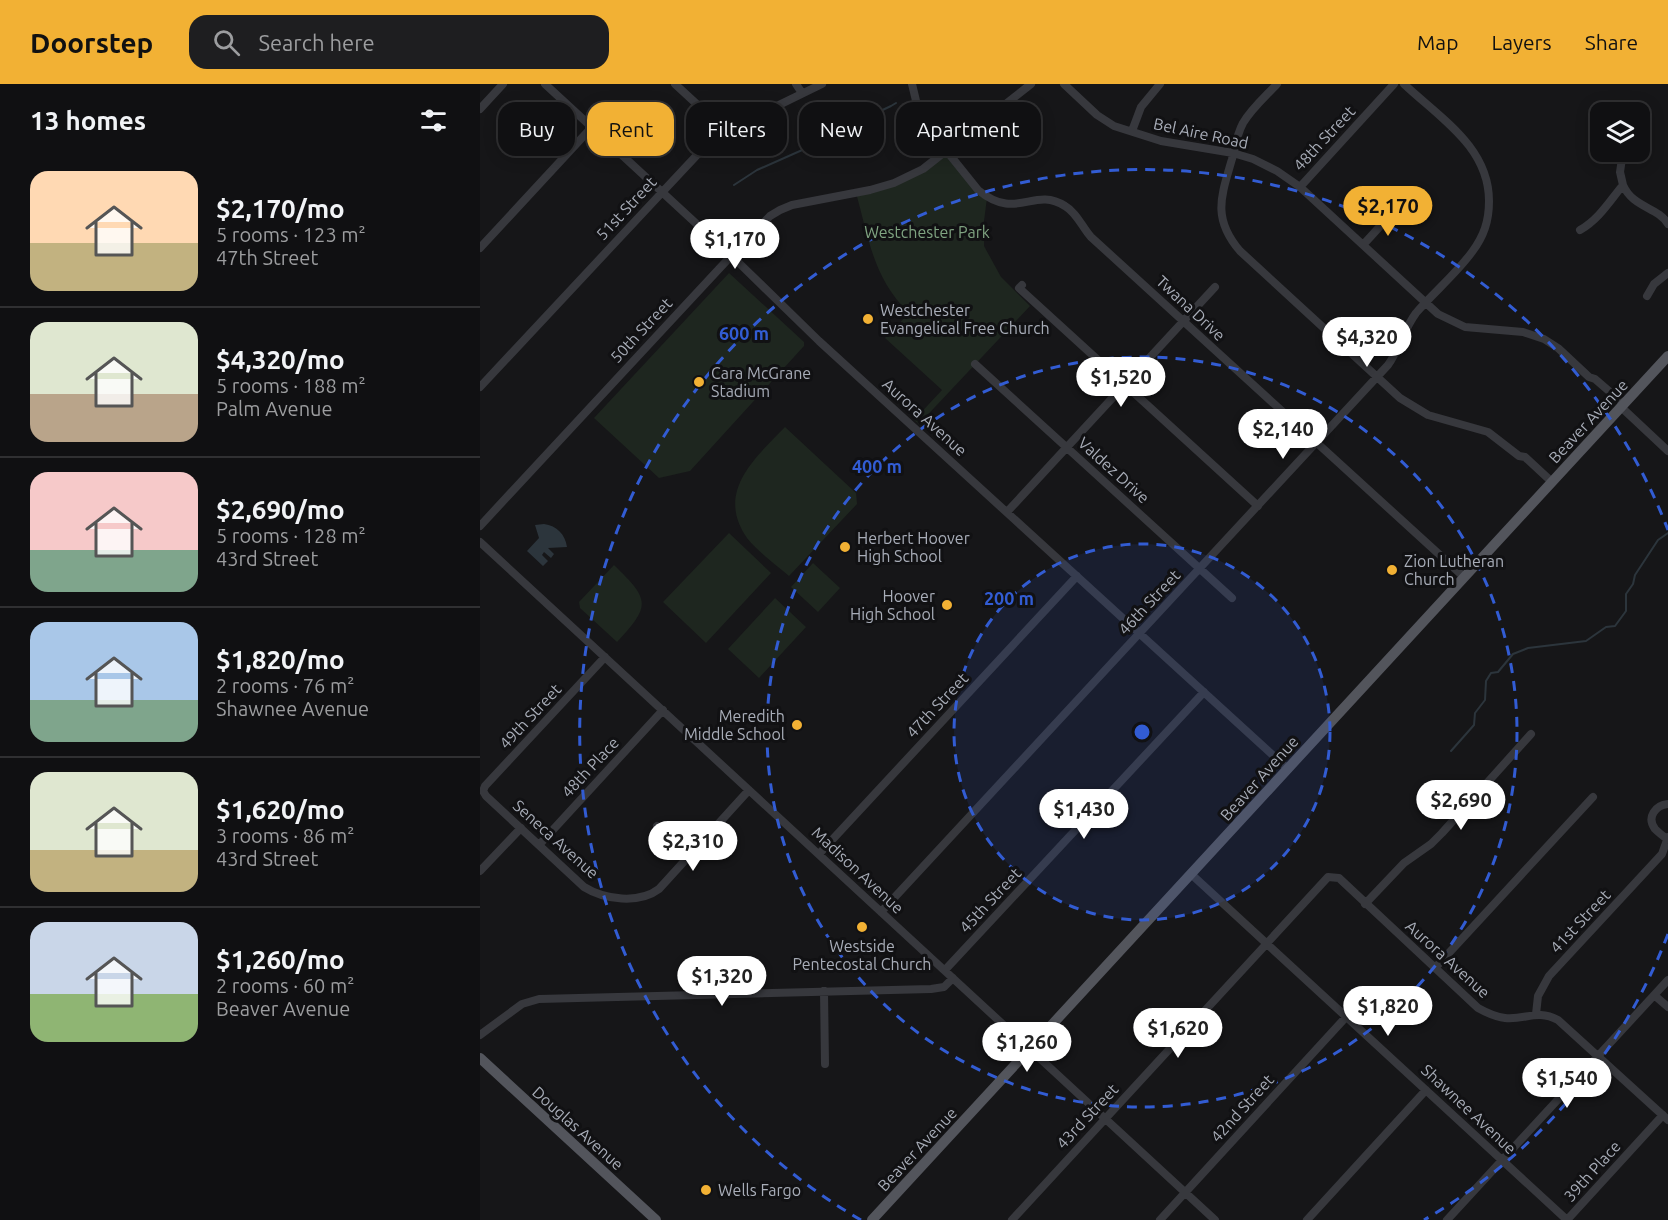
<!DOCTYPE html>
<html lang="en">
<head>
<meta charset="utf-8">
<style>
  :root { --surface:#101012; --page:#1e1e20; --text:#f1f3f6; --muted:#9c9d9f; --line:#303032; --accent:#f2b134 }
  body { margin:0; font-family:Ubuntu,sans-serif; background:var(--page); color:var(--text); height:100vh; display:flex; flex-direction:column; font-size:22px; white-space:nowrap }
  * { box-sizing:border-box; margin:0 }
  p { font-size:20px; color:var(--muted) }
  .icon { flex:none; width:33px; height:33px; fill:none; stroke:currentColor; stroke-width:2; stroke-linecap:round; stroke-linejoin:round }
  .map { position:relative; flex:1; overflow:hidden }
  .drawer { display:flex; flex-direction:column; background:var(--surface); width:480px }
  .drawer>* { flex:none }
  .hud { position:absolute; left:18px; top:18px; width:570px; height:54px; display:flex; gap:12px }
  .tools { position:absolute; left:1110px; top:18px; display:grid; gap:12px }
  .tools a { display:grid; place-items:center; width:60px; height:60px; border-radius:12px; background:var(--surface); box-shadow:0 3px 15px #0003,0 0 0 2px var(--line); font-size:30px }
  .price { position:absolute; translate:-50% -51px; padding:0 14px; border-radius:21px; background:#fff; color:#222; font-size:20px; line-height:39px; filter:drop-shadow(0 2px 3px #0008) }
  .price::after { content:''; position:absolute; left:50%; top:36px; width:18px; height:14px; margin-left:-9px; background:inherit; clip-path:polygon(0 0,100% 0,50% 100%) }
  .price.active { background:var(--accent); color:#111 }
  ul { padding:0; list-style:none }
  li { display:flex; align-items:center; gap:18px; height:150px; padding:0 30px }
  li+li { border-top:2px solid var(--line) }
  li span { display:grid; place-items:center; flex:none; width:168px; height:120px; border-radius:18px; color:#555 }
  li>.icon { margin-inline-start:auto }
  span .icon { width:72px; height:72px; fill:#fffc; stroke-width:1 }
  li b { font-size:26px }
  h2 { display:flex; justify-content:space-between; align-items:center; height:72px; padding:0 30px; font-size:26px }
  .tag { padding:0 21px; border-radius:18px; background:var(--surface); box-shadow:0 3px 15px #0003,0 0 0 2px var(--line); font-size:21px; line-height:54px }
  .tag.active { background:var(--accent); color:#111 }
  header { display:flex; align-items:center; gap:36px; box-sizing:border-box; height:84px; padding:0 30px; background:var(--accent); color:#111 }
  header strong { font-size:28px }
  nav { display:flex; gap:33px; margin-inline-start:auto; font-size:21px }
  .search { width:420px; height:54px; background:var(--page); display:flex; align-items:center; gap:15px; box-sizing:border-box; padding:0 21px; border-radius:18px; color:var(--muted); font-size:22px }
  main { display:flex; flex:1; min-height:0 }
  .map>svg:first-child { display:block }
  .green { fill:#1e261f }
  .water { fill:#2c353c }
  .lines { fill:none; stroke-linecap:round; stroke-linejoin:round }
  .stream { stroke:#2c353c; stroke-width:2 }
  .minor { stroke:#37383d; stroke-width:8 }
  .major { stroke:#53555c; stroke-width:10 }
  .ring { fill:none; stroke:#325cd3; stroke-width:3; stroke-dasharray:10 8 }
  .poi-dot { fill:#f2b134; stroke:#111113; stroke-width:2 }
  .labels { text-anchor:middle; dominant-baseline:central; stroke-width:6; stroke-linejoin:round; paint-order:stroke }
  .street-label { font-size:16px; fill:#a8adb8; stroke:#111113 }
  .park-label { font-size:16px; fill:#7fa381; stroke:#111113 }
  .poi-label { font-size:16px; fill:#a8adb8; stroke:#111113; text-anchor:start }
  .centre { fill:#325cd3; stroke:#111113; stroke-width:3 }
  .ring-label { font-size:18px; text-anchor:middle; font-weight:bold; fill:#325cd3; stroke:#111113; stroke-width:6; stroke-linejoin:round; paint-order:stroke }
</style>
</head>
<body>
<header>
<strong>Doorstep</strong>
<div class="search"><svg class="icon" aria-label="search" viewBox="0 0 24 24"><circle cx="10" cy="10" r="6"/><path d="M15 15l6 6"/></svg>Search here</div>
<nav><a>Map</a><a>Layers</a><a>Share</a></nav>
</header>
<main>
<section class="drawer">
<h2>13 homes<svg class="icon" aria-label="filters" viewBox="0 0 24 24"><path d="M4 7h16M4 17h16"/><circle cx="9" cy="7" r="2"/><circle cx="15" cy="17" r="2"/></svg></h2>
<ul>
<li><span style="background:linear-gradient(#ffd9b3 60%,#c2b280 0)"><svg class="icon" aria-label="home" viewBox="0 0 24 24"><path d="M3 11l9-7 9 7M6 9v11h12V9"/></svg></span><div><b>$2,170/mo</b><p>5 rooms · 123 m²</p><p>47th Street</p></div></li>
<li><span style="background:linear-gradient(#dfe7d0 60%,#b9a48a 0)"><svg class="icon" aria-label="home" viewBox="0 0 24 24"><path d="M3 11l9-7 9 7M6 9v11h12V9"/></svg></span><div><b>$4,320/mo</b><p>5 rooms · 188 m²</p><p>Palm Avenue</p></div></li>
<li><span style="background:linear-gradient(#f6c9c9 65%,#7fa58c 0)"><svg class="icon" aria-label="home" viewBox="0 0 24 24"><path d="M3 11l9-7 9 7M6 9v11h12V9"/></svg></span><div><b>$2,690/mo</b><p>5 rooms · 128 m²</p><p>43rd Street</p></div></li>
<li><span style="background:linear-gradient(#a9c7e8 65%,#7fa58c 0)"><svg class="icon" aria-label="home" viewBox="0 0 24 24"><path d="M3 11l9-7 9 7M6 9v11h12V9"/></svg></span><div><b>$1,820/mo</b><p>2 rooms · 76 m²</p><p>Shawnee Avenue</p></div></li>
<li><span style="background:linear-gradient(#dfe7d0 65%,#c2b280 0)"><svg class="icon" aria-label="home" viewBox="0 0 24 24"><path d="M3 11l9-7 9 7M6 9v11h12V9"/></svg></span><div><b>$1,620/mo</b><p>3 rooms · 86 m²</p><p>43rd Street</p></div></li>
<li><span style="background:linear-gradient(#c9d6e8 60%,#8fb573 0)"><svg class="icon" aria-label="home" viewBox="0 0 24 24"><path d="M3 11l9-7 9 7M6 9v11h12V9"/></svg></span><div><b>$1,260/mo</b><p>2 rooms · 60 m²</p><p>Beaver Avenue</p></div></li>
</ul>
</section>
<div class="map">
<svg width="1188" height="1136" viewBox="0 0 1188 1136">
  <rect width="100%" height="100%" fill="#161618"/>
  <path class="green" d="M466,68L507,114L504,137V162L521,193L550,222L439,340L434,336L462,306L405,254L429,229C393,194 389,155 376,109L414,99Z
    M249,189L324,258V262L210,387L179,394L114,334Z
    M305,343L376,409L377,420L309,492C295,480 278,468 267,454C235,408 275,374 305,343Z
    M249,449L291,489L226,559L183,518Z
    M333,479L360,504L338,528L311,503Z
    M134,481C170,516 171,521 137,558L100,524L99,518Z
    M295,514L326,543L279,594L248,565Z"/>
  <path class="water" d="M64,440C77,442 85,450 87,463L68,464L74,470L71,474L64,468L62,471L68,477L63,482L47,467L59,454L55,441Z"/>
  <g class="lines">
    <path class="stream" d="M254,101L277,86L329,63L339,56L411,22L416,19
      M971,667L994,641L995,629L1005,616L1006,597L1011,589L1018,588L1033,570L1048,564L1106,557L1126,543L1135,542L1146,527V510L1153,500L1155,491L1178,456L1188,449"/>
    <path class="minor" d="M65,0L260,180L339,257L808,685
      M195,0L247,48
      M316,0L322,9
      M432,0L438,25L445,40L498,106C537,138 553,102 585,122C597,129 602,143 611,153L984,493
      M584,0L617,31L634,42L681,57L753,69L773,75L797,87L820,103L958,230L985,243L1043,248L1064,255L1078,264L1109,293L1115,295L1144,320
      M797,0C786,12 772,24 763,39C757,50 755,63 752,75C741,113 732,134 760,167L920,314L948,331L1008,348L1039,372L1045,373L1072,398
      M0,25L23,0
      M1160,41L1163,37
      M652,47L661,23L680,0
      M1143,101C1153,124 1178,123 1188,140
      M820,103L914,0
      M1100,146C1119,135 1129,118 1143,101L1140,88L1143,68
      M883,161L913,128
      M0,164L112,43
      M542,201L539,204L778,422
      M1167,212L1174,200L1188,189
      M495,280L752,514
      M0,303L217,71L254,43L342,0
      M1141,323L1188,367
      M527,428L735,203
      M0,442L251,172L290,132L300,126L312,121L390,106L414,99L443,85L551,0
      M0,458L735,1136
      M125,573L5,702L3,707L6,712L104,803C125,816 159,820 179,805L269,706
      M177,742L210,771
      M1187,755C1183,752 1178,748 1175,745C1166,733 1176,721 1188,720
      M59,761L183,626
      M339,770L597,492
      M0,787L41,744
      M711,790L1087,1136
      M885,820L924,779L951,760L962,749L1051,650
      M401,828L908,281C920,264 924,245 936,229C954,208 976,190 992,168C1004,152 1009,137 1009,117C1009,63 960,34 924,0
      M955,884L1113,713
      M465,886L724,608
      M344,907L345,980
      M1174,911L1188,923
      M1056,930L1058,912L1069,892L1182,770L1188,753
      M0,951L42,920L59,915L451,905L464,903L473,894
      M532,1136L848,793L859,794L998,924C1007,929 1015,933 1025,934C1046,936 1057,925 1078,936L1188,1036
      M680,1136L866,933
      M827,1136L946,1006
      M967,1136L1188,896
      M1087,1136L1183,1031"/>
    <path class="major" d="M0,974L176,1136
      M392,1136L1188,272"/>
  </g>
  <circle cx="662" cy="648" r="188" fill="#325cd3" fill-opacity=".12"/>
  <g class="ring">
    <circle cx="662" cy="648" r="188"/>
    <circle cx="662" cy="648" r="375"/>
    <path d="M1188 850A563 563 0 0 1 944 1136M381 1136A563 563 0 1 1 1188 446"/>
  </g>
  <g class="poi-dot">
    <circle cx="388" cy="235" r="6"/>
    <circle cx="219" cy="298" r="6"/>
    <circle cx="365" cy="463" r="6"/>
    <circle cx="912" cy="486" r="6"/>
    <circle cx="467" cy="521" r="6"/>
    <circle cx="317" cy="641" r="6"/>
    <circle cx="382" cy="843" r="6"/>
    <circle cx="226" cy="1106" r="6"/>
  </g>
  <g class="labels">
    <g class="street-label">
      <text transform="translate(721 49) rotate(12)">Bel Aire Road</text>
      <text transform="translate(844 54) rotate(-47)">48th Street</text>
      <text transform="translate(146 124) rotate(-47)">51st Street</text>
      <text transform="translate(711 224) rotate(43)">Twana Drive</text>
      <text transform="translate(161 246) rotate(-47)">50th Street</text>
      <text transform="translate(445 333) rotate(42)">Aurora Avenue</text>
      <text transform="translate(1108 337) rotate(-47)">Beaver Avenue</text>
      <text transform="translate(634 386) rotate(42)">Valdez Drive</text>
      <text transform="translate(669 518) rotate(-47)">46th Street</text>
      <text transform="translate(457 621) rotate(-47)">47th Street</text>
      <text transform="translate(50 632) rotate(-47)">49th Street</text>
      <text transform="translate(110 683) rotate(-47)">48th Place</text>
      <text transform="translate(779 694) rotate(-48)">Beaver Avenue</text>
      <text transform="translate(76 755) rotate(42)">Seneca Avenue</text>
      <text transform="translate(378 786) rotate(43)">Madison Avenue</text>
      <text transform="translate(510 816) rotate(-47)">45th Street</text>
      <text transform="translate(1100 837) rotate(-47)">41st Street</text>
      <text transform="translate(968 875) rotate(42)">Aurora Avenue</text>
      <text transform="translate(762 1024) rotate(-48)">42nd Street</text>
      <text transform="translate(989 1025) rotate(43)">Shawnee Avenue</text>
      <text transform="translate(607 1032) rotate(-47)">43rd Street</text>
      <text transform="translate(98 1044) rotate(42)">Douglas Avenue</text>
      <text transform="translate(437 1065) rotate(-47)">Beaver Avenue</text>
      <text transform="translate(1112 1087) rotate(-48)">39th Place</text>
    </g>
    <g class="park-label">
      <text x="447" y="148">Westchester Park</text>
    </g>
    <g class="poi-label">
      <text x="400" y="226">Westchester<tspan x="400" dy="18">Evangelical Free Church</tspan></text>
      <text x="231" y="289">Cara McGrane<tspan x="231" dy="18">Stadium</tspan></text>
      <text x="377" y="454">Herbert Hoover<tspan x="377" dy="18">High School</tspan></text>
      <text x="924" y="477">Zion Lutheran<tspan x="924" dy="18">Church</tspan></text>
      <text x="455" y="512" text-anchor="end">Hoover<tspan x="455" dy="18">High School</tspan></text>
      <text x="305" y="632" text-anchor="end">Meredith<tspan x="305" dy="18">Middle School</tspan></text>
      <text x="382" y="862" text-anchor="middle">Westside<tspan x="382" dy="18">Pentecostal Church</tspan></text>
      <text x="238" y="1106">Wells Fargo</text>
    </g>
  </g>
  <circle cx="662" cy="648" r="9" class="centre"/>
  <g class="ring-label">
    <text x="264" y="256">600 m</text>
    <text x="397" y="389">400 m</text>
    <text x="529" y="521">200 m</text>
  </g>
</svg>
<div class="tools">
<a><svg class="icon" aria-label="layers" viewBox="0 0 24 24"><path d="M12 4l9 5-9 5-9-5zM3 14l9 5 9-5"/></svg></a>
</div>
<b class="price active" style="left:908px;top:153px">$2,170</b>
<b class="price" style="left:255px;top:186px">$1,170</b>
<b class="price" style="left:887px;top:284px">$4,320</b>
<b class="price" style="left:641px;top:324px">$1,520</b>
<b class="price" style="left:803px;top:376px">$2,140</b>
<b class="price" style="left:981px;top:747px">$2,690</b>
<b class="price" style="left:604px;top:756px">$1,430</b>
<b class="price" style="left:213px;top:788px">$2,310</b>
<b class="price" style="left:242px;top:923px">$1,320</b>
<b class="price" style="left:908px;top:953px">$1,820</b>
<b class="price" style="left:698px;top:975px">$1,620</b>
<b class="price" style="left:547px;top:989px">$1,260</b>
<b class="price" style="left:1087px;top:1025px">$1,540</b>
<div class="hud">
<a class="tag">Buy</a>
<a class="tag active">Rent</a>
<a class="tag">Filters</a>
<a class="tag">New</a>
<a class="tag">Apartment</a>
</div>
</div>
</main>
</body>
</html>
